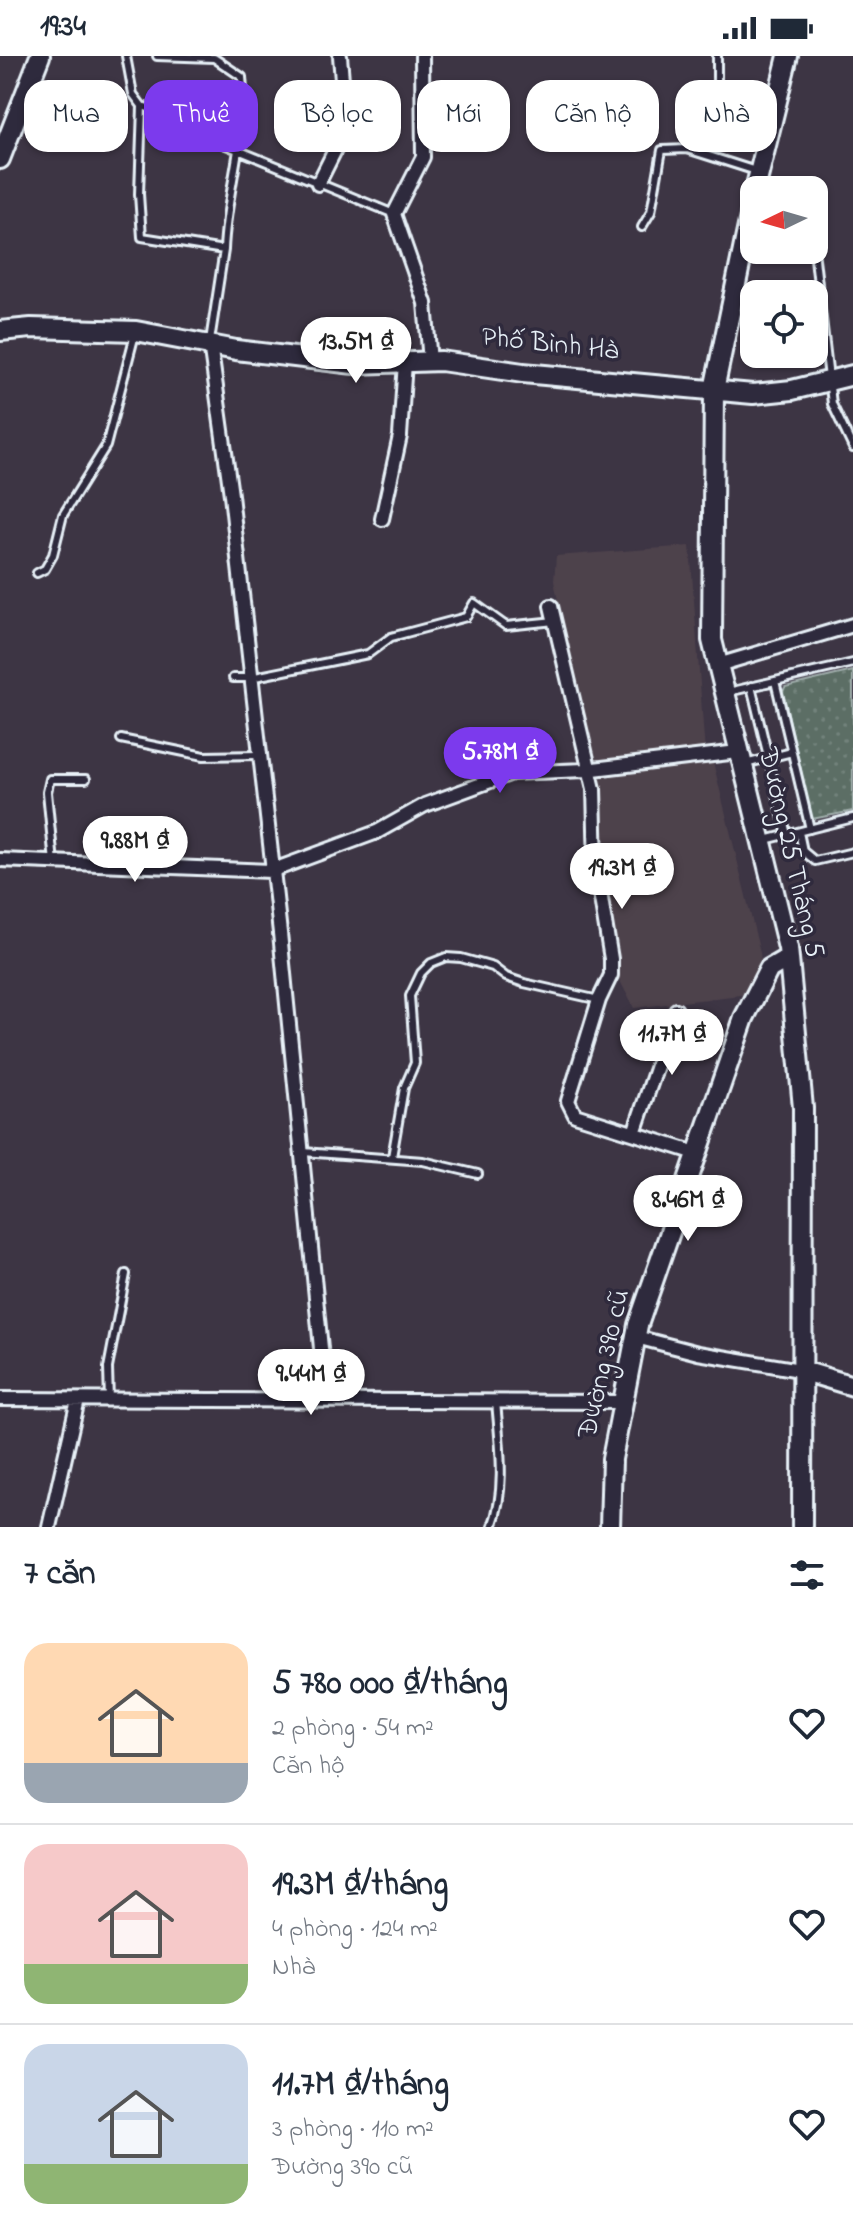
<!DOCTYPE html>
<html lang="vi">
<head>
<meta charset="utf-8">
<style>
  :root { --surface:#fff; --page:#f2f2f3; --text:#1f2937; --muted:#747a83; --line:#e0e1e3; --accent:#7c3aed }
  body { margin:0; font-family:"Indie Flower",sans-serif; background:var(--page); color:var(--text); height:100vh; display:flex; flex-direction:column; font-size:30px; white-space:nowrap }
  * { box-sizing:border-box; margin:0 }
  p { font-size:26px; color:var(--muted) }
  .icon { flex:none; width:44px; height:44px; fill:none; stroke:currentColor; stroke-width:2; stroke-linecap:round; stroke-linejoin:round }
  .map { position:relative; height:1471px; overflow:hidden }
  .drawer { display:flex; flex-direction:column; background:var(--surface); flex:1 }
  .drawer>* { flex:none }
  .banner { position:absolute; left:24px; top:24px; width:806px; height:72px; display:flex; gap:16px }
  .needle { width:52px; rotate:265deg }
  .tools { position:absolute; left:740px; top:120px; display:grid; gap:16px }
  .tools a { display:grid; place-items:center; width:88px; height:88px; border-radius:16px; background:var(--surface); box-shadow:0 2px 6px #0004; font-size:40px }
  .price { position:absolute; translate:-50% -68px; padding:0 18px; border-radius:28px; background:#fff; color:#222; font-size:26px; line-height:52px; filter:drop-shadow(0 2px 4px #0008) }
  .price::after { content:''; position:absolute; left:50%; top:48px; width:24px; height:18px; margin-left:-12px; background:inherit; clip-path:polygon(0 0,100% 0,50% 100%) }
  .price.current { background:var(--accent); color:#fff }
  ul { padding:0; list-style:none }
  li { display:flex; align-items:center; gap:24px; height:200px; padding:0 24px }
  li+li { border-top:2px solid var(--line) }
  li span { display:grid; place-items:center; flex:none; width:224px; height:160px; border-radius:24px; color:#555 }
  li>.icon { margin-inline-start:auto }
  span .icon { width:96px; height:96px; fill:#fffc; stroke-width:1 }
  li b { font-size:34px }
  h2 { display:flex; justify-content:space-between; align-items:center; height:96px; padding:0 24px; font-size:34px }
  .tag { padding:0 28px; border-radius:24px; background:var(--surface); box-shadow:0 2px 6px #0004; font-size:28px; line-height:72px }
  .tag.current { background:var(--accent); color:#fff }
  .status { display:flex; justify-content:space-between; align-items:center; height:56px; padding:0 40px; background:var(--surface); direction:ltr }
  .status svg { height:22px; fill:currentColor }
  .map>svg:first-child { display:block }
  .built { fill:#4e424c }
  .grass { fill:url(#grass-dots); stroke:#a2b0ae; stroke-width:2 }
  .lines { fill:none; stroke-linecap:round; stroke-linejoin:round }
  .lane-casing { stroke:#e8f1f8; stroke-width:12 }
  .street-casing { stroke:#e8f1f8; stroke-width:18 }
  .secondary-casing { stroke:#e8f1f8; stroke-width:24 }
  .lane { stroke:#2f2a3d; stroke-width:6 }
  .street { stroke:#2f2a3d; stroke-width:12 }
  .secondary { stroke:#2f2a3d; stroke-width:18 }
  .labels { text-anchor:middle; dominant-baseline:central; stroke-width:7; stroke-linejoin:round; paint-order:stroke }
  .street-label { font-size:28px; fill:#e8f1f8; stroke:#2f2a3d }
</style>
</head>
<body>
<div class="status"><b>19:34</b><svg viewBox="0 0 49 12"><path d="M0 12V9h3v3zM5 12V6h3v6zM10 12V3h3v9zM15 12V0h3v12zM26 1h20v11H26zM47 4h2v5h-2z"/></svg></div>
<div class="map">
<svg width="853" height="1471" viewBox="0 0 853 1471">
  <defs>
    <pattern id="grass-dots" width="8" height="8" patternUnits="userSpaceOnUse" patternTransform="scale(2)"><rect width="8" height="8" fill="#5c6e65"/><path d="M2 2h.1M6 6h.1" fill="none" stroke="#73837c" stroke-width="1.8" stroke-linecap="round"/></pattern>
  </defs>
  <rect width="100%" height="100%" fill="#3d3544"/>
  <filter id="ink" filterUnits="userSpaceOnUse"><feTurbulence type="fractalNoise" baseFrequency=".0125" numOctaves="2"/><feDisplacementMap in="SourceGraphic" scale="16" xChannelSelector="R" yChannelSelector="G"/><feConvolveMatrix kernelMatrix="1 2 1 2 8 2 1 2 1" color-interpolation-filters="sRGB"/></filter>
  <g filter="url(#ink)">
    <path class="built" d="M690,490L705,698L592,705L554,525L556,500Z
      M713,706L760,897L764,936L634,952L616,917L600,789L598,722Z"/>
    <path class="grass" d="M853,615V755L812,763L783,636L785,631Z"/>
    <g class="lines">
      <defs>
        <path id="lane" d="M126,0L133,38L142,50L139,138L142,181L224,194L210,285
          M157,0L214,2L242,21C248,75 226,137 224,194
          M142,50L179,62L211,83L394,158
          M697,96L717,45V0
          M642,171L651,156L662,94L687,93L756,115
          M814,194L832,348L853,392
          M37,517L45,513L53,499L63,459L106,390L135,278
          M233,622H250L368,598L391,581L466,561L474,547L506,570L555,565
          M775,625L810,773
          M751,630L787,779
          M728,636L853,607
          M121,683L204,700L258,699
          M745,708L792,696
          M799,776L803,795L815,805L853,796
          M765,784L853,762
          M54,807L47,736L50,723H86
          M303,1096L423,1105L478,1118
          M392,1101L404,1032L415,1007L410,940L421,917L431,907L446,901L461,902L493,911L506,921L524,927L599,944
          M109,1345L108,1312L126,1218
          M492,1471C507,1432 499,1385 496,1345"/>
        <path id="street" d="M422,0L423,101L394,158L425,247L430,306
          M318,128L346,72L340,0
          M210,288L231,439L280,877L326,1343
          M382,463L400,380L405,306
          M551,550L594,733L596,812L611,903V919L599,944L568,1045L575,1059L696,1097
          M718,609L853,569
          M0,804L271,815L377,776L425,749L512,717L585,714L738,696
          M634,1077L676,954
          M636,1281L698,1297L800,1314
          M0,1343L622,1346
          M49,1471L78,1344"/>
        <path id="secondary" d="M0,103L40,0
          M755,134L788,0
          M754,141L714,334L712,584L788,892L803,1052L802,1471
          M0,275L31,272L136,275L236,294L354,308L441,305L523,317L753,338L792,334L853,319
          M800,1314L853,1330
          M610,1471L612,1403L638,1269L744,962L769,913L788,902"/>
      </defs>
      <use href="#lane" class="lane-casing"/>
      <use href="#street" class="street-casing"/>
      <use href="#secondary" class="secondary-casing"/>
      <use href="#lane" class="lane"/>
      <use href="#street" class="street"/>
      <use href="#secondary" class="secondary"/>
    </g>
  </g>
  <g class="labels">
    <g class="street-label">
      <text transform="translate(550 289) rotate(6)">Phố Bình Hà</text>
      <text transform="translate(790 797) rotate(77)">Đường 25 Tháng 5</text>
      <text transform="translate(605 1308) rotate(-77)">Đường 390 cũ</text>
    </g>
  </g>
</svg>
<div class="tools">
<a><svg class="needle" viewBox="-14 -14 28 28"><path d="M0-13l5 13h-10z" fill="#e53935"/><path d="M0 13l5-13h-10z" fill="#747a83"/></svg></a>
<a><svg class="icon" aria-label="locate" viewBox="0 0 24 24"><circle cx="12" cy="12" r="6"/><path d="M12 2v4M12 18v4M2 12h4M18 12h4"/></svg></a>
</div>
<b class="price" style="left:356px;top:329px">13.5M ₫</b>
<b class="price current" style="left:500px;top:739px">5.78M ₫</b>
<b class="price" style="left:135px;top:828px">9.88M ₫</b>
<b class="price" style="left:622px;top:855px">19.3M ₫</b>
<b class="price" style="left:672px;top:1021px">11.7M ₫</b>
<b class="price" style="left:688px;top:1187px">8.46M ₫</b>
<b class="price" style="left:311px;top:1361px">9.44M ₫</b>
<div class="banner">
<a class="tag">Mua</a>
<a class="tag current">Thuê</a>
<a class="tag">Bộ lọc</a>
<a class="tag">Mới</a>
<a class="tag">Căn hộ</a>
<a class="tag">Nhà</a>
</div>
</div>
<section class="drawer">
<h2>7 căn<svg class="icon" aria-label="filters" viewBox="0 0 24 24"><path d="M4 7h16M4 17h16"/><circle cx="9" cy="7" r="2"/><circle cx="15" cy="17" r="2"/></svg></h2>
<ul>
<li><span style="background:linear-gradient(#ffd9b3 75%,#9aa5b1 0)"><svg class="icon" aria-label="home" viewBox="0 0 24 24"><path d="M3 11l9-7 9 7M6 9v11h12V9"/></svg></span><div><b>5 780 000 ₫/tháng</b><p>2 phòng · 54 m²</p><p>Căn hộ</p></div><svg class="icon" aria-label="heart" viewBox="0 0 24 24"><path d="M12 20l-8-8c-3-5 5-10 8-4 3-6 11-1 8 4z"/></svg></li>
<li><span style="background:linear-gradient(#f6c9c9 75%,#8fb573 0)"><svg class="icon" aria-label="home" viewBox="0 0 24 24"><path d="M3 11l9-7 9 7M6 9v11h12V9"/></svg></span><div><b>19.3M ₫/tháng</b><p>4 phòng · 124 m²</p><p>Nhà</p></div><svg class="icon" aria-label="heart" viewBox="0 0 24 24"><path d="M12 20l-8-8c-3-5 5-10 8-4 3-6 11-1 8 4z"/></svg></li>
<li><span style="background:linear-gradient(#c9d6e8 75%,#8fb573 0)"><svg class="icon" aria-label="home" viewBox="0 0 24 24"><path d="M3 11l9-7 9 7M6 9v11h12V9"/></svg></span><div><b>11.7M ₫/tháng</b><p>3 phòng · 110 m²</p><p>Đường 390 cũ</p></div><svg class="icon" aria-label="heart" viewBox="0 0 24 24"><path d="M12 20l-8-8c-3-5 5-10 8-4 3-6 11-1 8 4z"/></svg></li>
</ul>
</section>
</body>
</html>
